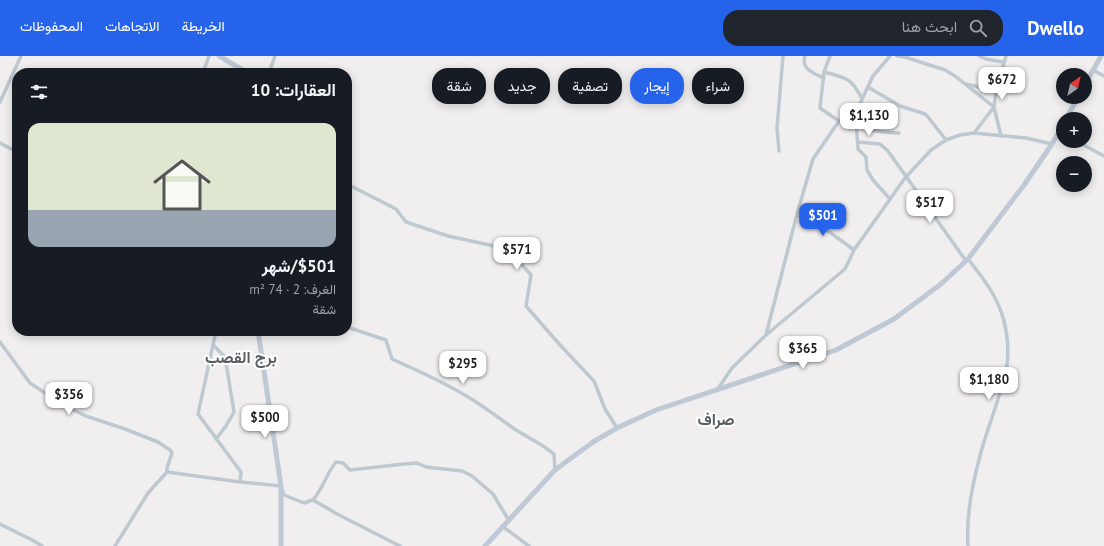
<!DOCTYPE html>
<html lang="ar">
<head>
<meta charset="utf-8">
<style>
  :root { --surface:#171b24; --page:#20242c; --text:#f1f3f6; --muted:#9ea1a6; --line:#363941; --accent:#2563eb }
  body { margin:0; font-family:"PT Sans",Vazirmatn,sans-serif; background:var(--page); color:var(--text); direction:rtl; height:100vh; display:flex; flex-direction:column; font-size:15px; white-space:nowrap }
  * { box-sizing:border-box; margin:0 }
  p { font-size:13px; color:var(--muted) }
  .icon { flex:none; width:22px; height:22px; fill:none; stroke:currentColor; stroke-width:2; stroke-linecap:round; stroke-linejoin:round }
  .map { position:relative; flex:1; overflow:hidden; direction:ltr }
  .drawer { position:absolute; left:12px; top:12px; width:340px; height:268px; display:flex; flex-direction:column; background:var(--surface); border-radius:16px; box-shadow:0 2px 10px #0003; direction:rtl }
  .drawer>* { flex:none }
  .hud { position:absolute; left:364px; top:12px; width:380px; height:36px; direction:rtl; display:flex; gap:8px }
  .needle { width:26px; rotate:34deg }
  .fabs { position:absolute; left:1056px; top:12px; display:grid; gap:8px }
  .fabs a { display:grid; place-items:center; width:36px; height:36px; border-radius:50%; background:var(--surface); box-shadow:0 2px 10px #0003; font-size:20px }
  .price { position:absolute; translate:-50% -34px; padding:0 9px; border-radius:8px; background:#fff; color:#222; font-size:13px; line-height:26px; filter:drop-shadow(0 1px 2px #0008) }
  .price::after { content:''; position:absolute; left:50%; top:24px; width:12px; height:9px; margin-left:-6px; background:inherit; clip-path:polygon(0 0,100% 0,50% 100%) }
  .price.active { background:var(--accent); color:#fff }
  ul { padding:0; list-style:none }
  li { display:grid; align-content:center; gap:8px; height:212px; padding:0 16px }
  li+li { border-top:1px solid var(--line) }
  li span { display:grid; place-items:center; height:124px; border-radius:12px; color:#555 }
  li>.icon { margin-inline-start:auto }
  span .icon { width:72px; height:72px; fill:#fffc; stroke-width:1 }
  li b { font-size:17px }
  h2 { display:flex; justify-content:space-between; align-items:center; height:48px; padding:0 16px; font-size:17px }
  .chip { padding:0 14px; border-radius:16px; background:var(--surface); box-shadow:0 2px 10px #0003; font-size:14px; line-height:36px }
  .chip.active { background:var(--accent); color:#fff }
  header { display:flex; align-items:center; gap:24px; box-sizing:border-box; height:56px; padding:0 20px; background:var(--accent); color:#fff }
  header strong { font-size:19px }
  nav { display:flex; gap:22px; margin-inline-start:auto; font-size:14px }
  .search { width:280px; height:36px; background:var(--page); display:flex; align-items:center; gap:10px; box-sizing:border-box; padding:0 14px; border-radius:16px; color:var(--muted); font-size:15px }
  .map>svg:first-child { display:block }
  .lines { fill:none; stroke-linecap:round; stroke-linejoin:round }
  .minor { stroke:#bec8d0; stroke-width:3.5 }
  .secondary { stroke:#bec9d5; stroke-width:5 }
  .labels { text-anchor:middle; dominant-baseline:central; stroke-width:4; stroke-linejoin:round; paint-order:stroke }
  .quarter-label { font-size:16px; font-weight:bold; fill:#5a5e63; stroke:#fff }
</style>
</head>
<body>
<header>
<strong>Dwello</strong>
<div class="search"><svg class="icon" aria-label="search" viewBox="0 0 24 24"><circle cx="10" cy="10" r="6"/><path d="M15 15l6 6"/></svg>ابحث هنا</div>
<nav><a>الخريطة</a><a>الاتجاهات</a><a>المحفوظات</a></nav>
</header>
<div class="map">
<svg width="1104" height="490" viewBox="0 0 1104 490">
  <rect width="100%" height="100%" fill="#f0eeee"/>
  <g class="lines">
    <path class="minor" d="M805,0C801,13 813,17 824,22
      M830,0L824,16L820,52L839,65
      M897,0L905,1L945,14L955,20L994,51L1001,80
      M979,0L986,3L1003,6
      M1093,14L1104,20
      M824,16C846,22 851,21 862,43
      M203,17L209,0
      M269,17L275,0
      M966,28L996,35
      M868,31L900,50L925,58L928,61L946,84
      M0,46L21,0
      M855,63C866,77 883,76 899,77
      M856,64L858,93L866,101L867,114L873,124L890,143
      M974,77L994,51L996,35L1006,0
      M1076,85L1104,100
      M858,86L880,88L888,95L966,205
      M0,87L17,96
      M779,95L777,72L783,0
      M347,128L396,153L406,166L448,180L508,193L531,219L526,250L560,289L594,325L605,353L617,372
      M797,158L820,169L854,194
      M968,203C983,222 998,241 1004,265C1008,281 1009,300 1006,316C1005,324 1002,332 999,340C993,360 985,380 980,400C972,429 966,460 968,490
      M347,271L386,284L392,303C418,315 444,326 468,341C485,351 500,363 516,374C529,382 542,388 554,398L555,414
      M216,275L198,358L241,416L240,426L281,430L284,439L304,447L313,444L339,459L400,490
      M766,279L845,213L854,194L905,122L931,94L946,84L960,79L974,77L1026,82L1052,88
      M0,286L30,327L63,349L86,360L125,373L158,386L170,394L172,397L167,412V416
      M213,289L225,301L234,356L226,370L216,383
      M717,334L732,312L766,279L797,158L813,103L839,65L852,59L857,54L873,20L890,0
      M67,351L69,340
      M313,444C323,433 326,418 336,406L343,407L350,414L404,408L417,407L426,411L462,415L472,420L493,438L508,463
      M0,468L34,485L42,490
      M502,470L529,490
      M115,490L148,437L167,416L240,426"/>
    <path class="secondary" d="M219,0L248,17
      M1085,29L1101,0
      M1066,63L1078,41
      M258,275L281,430V490
      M485,490L555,414L593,386L617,372L656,354L836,294L894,263L941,228L968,203L1024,129L1052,88L1063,69"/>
  </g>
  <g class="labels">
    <g class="quarter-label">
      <text x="241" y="301">برج القصب</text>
      <text x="716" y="363">صراف</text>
    </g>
  </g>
</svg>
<div class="fabs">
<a><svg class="needle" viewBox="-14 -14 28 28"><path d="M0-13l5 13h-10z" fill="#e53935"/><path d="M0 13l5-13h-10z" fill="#9ea1a6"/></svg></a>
<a>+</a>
<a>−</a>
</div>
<b class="price" style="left:1002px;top:45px">$672</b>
<b class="price" style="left:869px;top:81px">$1,130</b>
<b class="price" style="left:930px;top:168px">$517</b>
<b class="price active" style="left:823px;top:181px">$501</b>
<b class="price" style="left:517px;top:215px">$571</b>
<b class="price" style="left:803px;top:314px">$365</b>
<b class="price" style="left:463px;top:329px">$295</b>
<b class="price" style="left:989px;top:345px">$1,180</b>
<b class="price" style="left:69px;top:360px">$356</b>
<b class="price" style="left:265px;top:383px">$500</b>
<div class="hud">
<a class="chip">شراء</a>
<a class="chip active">إيجار</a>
<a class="chip">تصفية</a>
<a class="chip">جديد</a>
<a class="chip">شقة</a>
</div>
<section class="drawer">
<h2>العقارات: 10<svg class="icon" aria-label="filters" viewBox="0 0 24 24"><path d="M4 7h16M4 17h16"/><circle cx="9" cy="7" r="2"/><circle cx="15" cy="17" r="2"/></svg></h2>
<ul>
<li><span style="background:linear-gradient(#dfe7d0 70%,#9aa5b1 0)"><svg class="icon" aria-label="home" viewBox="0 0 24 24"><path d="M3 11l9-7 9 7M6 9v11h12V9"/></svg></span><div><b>$501/شهر</b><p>الغرف: 2 · 74 m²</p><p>شقة</p></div></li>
</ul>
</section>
</div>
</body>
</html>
